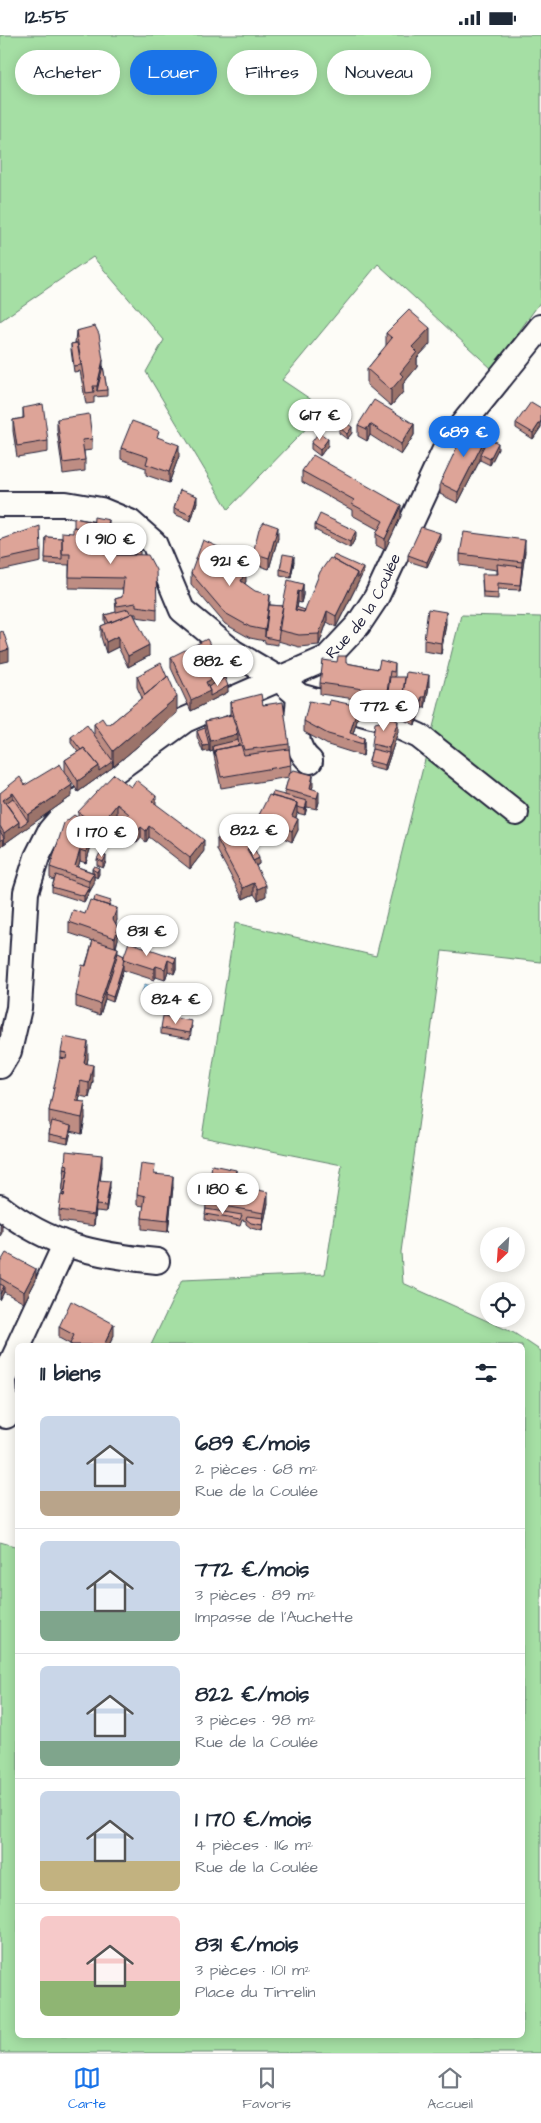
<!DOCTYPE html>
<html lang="fr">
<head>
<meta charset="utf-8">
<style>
  :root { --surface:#fff; --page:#f6f6f7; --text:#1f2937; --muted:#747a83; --line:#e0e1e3; --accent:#1a73e8 }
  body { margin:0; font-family:"Architects Daughter",sans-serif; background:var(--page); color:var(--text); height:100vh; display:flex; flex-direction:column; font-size:19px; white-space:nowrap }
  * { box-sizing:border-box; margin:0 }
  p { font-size:16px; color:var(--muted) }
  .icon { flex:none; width:28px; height:28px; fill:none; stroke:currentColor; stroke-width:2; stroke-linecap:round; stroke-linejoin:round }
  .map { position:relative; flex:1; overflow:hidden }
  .drawer { position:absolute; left:15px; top:1308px; width:510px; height:695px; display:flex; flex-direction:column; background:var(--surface); border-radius:8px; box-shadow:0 2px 12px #0003 }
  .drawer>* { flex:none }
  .guide { position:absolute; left:15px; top:15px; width:511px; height:45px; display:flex; gap:10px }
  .needle { width:32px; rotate:205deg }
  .tools { position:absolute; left:480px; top:1192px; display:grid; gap:10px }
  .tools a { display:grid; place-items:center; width:45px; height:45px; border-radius:50%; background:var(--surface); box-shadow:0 2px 12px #0003; font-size:25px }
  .price { position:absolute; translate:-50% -42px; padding:0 11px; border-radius:18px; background:#fff; color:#222; font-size:16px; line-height:32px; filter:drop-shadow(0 1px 2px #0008) }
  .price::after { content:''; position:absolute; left:50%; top:30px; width:15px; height:11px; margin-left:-8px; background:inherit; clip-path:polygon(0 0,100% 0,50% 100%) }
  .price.selected { background:var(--accent); color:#fff }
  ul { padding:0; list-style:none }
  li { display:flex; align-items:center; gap:15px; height:125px; padding:0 25px }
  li+li { border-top:1px solid var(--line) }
  li span { display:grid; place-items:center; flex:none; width:140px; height:100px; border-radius:8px; color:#555 }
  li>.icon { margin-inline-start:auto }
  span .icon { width:60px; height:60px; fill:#fffc; stroke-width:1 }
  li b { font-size:21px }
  h2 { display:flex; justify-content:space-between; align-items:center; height:60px; padding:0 25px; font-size:21px }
  .chip { padding:0 18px; border-radius:22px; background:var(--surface); box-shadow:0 2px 12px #0003; font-size:18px; line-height:45px }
  .chip.selected { background:var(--accent); color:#fff }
  .status { display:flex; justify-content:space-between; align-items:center; height:35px; padding:0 25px; background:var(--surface); direction:ltr }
  .status svg { height:14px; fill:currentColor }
  .tabs { display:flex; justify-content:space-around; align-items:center; height:70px; border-top:1px solid var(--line); background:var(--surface); font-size:14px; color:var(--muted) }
  .tabs a { display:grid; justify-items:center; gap:2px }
  .tabs .selected { color:var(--accent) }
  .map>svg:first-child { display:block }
  .green { fill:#a5dfa4; stroke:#648070 }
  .water { fill:#90cef1; stroke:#6489a8 }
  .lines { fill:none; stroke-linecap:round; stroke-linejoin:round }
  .minor-casing { stroke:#22223b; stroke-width:28 }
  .minor { stroke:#fdfcf7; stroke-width:24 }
  .wall { fill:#be8d83; stroke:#22223b }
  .shaded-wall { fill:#9b736a; stroke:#22223b }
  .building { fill:#dda498; stroke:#22223b }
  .labels { text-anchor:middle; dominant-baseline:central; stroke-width:4; stroke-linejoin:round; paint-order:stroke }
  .street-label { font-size:16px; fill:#22223b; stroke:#fdfcf7 }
</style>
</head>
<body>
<div class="status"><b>12:55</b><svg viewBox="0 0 49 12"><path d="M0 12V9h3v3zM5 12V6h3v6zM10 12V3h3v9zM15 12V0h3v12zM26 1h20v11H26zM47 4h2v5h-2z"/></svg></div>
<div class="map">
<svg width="541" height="2018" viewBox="0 0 541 2018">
  <rect width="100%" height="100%" fill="#fdfcf7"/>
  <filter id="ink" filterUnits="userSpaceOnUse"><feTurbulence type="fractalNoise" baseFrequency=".02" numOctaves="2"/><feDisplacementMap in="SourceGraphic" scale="10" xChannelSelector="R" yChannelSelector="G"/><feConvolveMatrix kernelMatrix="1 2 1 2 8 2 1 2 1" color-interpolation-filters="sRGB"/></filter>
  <g filter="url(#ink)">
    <path class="green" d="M0,0H541V266L492,334L378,229L282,345L325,374L228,474L146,337L164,305L93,222L0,286Z
      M461,580L541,582V927L442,916L401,1217L403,1248L514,1298L541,1316V2018H0V1507L18,1512V2000H522V1310H151L182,1245L325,1239L342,1130L202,1102L235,888L376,921Z"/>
    <path class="water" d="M145,949L178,961L173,975L140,962Z"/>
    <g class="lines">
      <defs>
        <g id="minor">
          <path d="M0,469H66L101,475L130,487L154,508L182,575L233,617L279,644L299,661L379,683L419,701L516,778"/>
          <path d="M299,661C298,684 290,709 310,726"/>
          <path id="s1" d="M0,1031L9,1016L19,973L26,857L37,822L50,796L66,777L108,741L185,685L327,623L358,590L376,563L449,406L541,292"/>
          <path d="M0,1172C50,1211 95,1220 157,1226"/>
          <path d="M19,1310L65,1210"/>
          <path d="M6,1381L4,1344L18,1314"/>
        </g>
      </defs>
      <use href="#minor" class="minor-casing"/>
      <use href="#minor" class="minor"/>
    </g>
    <path class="wall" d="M76,296L103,331L107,355V361L94,362V368L86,369L80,336L74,337L71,315V309L76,308V307L75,308Z
      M386,298L430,309L417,323V332L403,349V357L391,371L367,350V334L386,311Z
      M23,373L48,406V417L17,422L13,396V385L23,383Z
      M541,373V392L533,404L516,393V388Z
      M57,384L92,404V415L84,416L85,425V436L63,439L57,395Z
      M414,389V400L401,420L370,400L367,406L358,401V390Z
      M339,392L352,398L347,404L339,398Z
      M159,403L179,421L169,448L146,440V433L121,424V413Z
      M488,403L498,414L490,430L480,425L458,468L440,459V448Z
      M311,408L328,410L320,421L311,414Z
      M302,436L401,481L385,515L376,510V499L379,495L352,480V475L302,447Z
      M197,467L191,486L174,479V473Z
      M315,490L356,502L350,513L315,495Z
      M109,497L104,515V519L116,520L140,516V520L157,574V585L136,582V579H134L149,621L128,632L118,612L106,618L101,602V591L106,589L105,586V580L116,577L115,564L122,562L123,554L69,553V530L45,529L46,502L62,503L73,498Z
      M278,503L269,534L253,529V518Z
      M440,504L427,532L408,526V520Z
      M0,505L41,516V527L0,536Z
      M525,516L520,555L498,554V564L483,563L482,545L497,539V535L460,530V519Z
      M294,527L291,542L280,540V534Z
      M231,528L246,546L245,549L270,570L283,571L303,549V560L301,568L298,567L297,573L305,575L363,538L336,592L327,587L319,610L299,612L278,606V610L265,608V606L250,603L225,589L191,549V538Z
      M446,588L441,619L424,616V605Z
      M171,622L225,643L228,657L191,676L171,633Z
      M346,628L378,634L395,629V642L429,651L425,673H422L415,690L397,682L376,677V667L320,659V648Z
      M137,641L177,678L113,732L78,757L65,736V725L78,717L71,708V702L94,700V689H110L142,663L137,652Z
      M230,667L263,669L289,709L291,737L313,751L312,754L319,767L317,774L307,772L305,780L297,778L296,783L298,795L292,807L259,791V780L271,761L285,760V755L289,742L221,753L213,716L210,717L209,715L203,717L197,702V696L205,693V686L230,681Z
      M358,682L353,699L364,703V714L363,721L328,710L304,697V686Z
      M398,697L385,736L369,732V726L372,714V709Z
      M25,750L72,761L19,798L0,812V758Z
      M131,752L156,769L204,816L190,834L149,802L146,807L141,803L137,808L123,797L124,785L117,780L99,803L93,799V804L86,828L80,826L78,832L92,837V834L94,831L99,839L97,843L94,841V849L84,867L52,857V852L54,845L50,843V832L78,782V777Z
      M217,804L255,815L259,829L256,831L266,861L258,865L254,859L243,864L217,815Z
      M97,824L106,827L103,833L97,830Z
      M110,871L117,885L116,888L118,904L116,913L118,918L124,921L176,923V934L174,939L168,936L165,945L156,942L154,945L123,935L113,967L105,964L100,980L76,972V961L93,906L69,898V887L85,879Z
      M192,991L190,1004L161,999V993Z
      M61,1017L88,1023L87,1029L93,1046L89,1063L80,1061L79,1066L85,1083L82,1099L71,1096L68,1109L49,1105V1099L50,1092L49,1091V1076L61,1023Z
      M65,1129L102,1131L100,1145L110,1152L106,1177L96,1176L94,1191L59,1186V1175L62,1160Z
      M155,1139L173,1152L168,1197L142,1194V1183L144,1171L137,1170V1159Z
      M236,1146L235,1150L268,1168L262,1196L251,1193L246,1189V1186L242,1185L240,1191L205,1185L206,1168Z
      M0,1228L36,1245L24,1268L4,1257L0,1265Z
      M59,1292L114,1300L109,1310H70V1309L59,1303Z"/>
    <path class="shaded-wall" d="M430,293V309L417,323V332L403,349V357L391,371V355L412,312Z
      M103,325V336L97,356V351Z
      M541,386V392L533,404V398Z
      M370,389V400L367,406V394Z
      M414,389V400L401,420V409Z
      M352,392V398L347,404V399Z
      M488,398V409L480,419V425L458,468V457Z
      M328,404V410L320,421V415Z
      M498,408V414L490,430V424Z
      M179,410V421L169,448V437Z
      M197,461V467L191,486V480Z
      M401,470V481L385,515V504Z
      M109,485V497L104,516V505Z
      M278,492V503L269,534V523Z
      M356,496V502L350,513V507Z
      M440,498V504L427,532V527Z
      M525,505V516L520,555L522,527Z
      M231,518V529L227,526Z
      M294,521V527L291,542V537Z
      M363,533V538L336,592V581L357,538Z
      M246,535V546L241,557V546Z
      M303,549V560L301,568V557Z
      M298,556V567L296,580L295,575Z
      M270,560V571L265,602V595Z
      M327,576V587L319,610V599Z
      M446,577V588L441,619V608Z
      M118,601V612L106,618V607Z
      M149,610V621L128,632V621Z
      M9,614V626L0,628V617Z
      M225,638V649L228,651V657L191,676V665L206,647Z
      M429,640V651L425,673V662Z
      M177,662V678L113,732V716Z
      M422,662V673L415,690V679Z
      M358,671V682L351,706L350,698Z
      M398,686V697L385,736V730L389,718V713Z
      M238,699V710L213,711V716L210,717V706Z
      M364,703V714L363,721V709Z
      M209,710V716L203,717V711Z
      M113,726V732L78,757V746L99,731Z
      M313,740V751L310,761V753Z
      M72,750V761L4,809V798L19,787L28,786V780Z
      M319,756V767L317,774V763Z
      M13,758V769L6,774L3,765Z
      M156,761V772L152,766Z
      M307,766V771L305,780V774Z
      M297,768V779L292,792V781Z
      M117,769V780L99,803V792Z
      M298,784V795L292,807V796Z
      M149,791V802L146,807V796Z
      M141,792V803L137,808V797Z
      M93,793V804L86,828V817Z
      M4,803V809L0,812V806Z
      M204,805V816L190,834V823Z
      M255,810V821L247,819V814Z
      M80,815V826L75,842V831Z
      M106,821V827L103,833V827Z
      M259,823V829L251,833V827Z
      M99,833V839L97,843V837Z
      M94,838V849L89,857V846Z
      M254,848V859L243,864V853Z
      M266,850V861L258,865V854Z
      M89,852V857L84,867V861Z
      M117,873V885L113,895V884Z
      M118,893V904L115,914V903Z
      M118,913V924L105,959V964L100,980V969Z
      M176,923V934L174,939V928Z
      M168,925V936L165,945V934Z
      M123,929V935L113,967V962Z
      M156,931V942L154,945V934Z
      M1,989V1000L0,1002V991Z
      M88,1007V1023L84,1044V1028Z
      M93,1030V1046L89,1063V1048Z
      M80,1046V1061L76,1081V1066Z
      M85,1067V1083L82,1099V1083Z
      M71,1091V1097L68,1109V1103Z
      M102,1120V1131L97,1170H96L94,1191V1180Z
      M236,1135V1146L233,1161V1150Z
      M173,1141V1152L168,1197V1186Z
      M110,1146V1152L106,1177V1171Z
      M268,1157V1168L262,1196L264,1178Z
      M2,1187V1198L0,1201V1190Z
      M36,1234V1245L24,1268V1257Z
      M4,1251V1257L0,1265V1259Z
      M114,1289V1300L109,1310H104Z"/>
    <path class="building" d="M409,275L430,293L412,312L417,317L400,338L403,341L391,355L367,334L392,303L386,298Z
      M95,291L99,299L103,325L97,351H93L94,357L86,358L76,296Z
      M77,308L81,330L74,331L71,309Z
      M103,331L107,355L97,356Z
      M374,365L414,389L401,409L370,389L367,394L358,390Z
      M531,367L541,373V386L533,398L516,388Z
      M43,369L48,406L17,411L13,385L24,383L23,373Z
      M89,379L92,404L82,405L85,425L63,428L57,384Z
      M132,386L159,396L157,402L179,410L169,437L146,429L148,422L121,413Z
      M344,386L352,392L347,399L339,392Z
      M468,389L488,398L458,457L440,448Z
      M319,397L328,404L320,415L311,408Z
      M488,403L498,408L490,424L480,419Z
      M313,420L401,470L385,504L376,499L383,486L352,469L354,465L302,436Z
      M180,455L197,461L191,480L174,473Z
      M320,479L356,496L350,507L315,490Z
      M94,482L109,485L104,505V519L148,520L156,535L157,574L136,571V568L117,571L115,564L122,562L124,543L69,542L70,519H62V497L73,498V492L93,496Z
      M74,483L94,487L93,496L74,492Z
      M264,487L278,492L269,523L253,518L259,494Z
      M40,491L41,516L0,525V505Z
      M421,492L440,498L427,527L408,520Z
      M122,497L135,502L140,516H135V520H116V515Z
      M464,497L525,505L522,527L460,519Z
      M46,502L62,503V524L45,523Z
      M203,505L231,518L227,526L246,535L241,546L255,556L270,560L265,595L250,592L225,578L191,538Z
      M283,519L294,521L291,537L280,534Z
      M334,520L363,533L357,544V538L332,524Z
      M330,523L357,538L336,581L327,576L319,599L299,600L278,595L288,545L303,549L301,557L298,556L295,575L304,577L320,537Z
      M497,529L522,532L520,550L498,548V558L483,557L482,539H498Z
      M269,570L283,571L278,605L265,602Z
      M296,572L305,575L304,577L296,575Z
      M128,574L131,579L109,588L105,580Z
      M428,574L446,577L441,608L424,605Z
      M133,578L149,610L128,621L118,601L106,607L101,591Z
      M3,596L9,614L0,617V597Z
      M207,604L225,638L206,647L210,656L191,665L171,622Z
      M338,621H346V628L378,634L380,625L395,629L394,637L390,636L387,657L403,659L406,637L429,640L425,662H422L415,679L397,671L376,666L378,656L320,648L323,625L337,627Z
      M161,628L167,642L145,660L137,641Z
      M168,641L177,662L113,716L94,689L102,683L106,689H110Z
      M390,642H405L403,659L388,657Z
      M225,643L228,651L210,661V656L208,652Z
      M261,659L263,670L283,667L289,709L244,715L230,667Z
      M330,665L358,671L350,698L364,703L363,709L328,699L304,686L309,666L329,670Z
      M232,680L238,699L210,706L205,686Z
      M386,681L398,686L389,713L372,709L375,688L384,686Z
      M87,690L113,726L99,736V731L84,713L81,715L71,702Z
      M205,693L209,710L203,711L197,696Z
      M238,705L239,710L215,715V721L213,711Z
      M241,710L244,720L289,714L291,730L221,742L215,715Z
      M84,713L99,731L78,746L65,725Z
      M372,714L389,718L385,730L369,726Z
      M60,729L72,750L28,780L13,758L3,765L19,787L4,798L0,791V758L20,742L25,750Z
      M294,735L313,740L310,753L319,756L317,763L285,755L290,737Z
      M114,739L131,752L136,745L156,761L152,766L204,805L190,823L149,791L146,796L141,792L137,797L123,786L129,779L117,769L99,792L78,777Z
      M273,757L307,766L305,774L297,772V768L271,761Z
      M269,760L297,768L292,781L298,784L292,796L259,780Z
      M13,763L28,786L19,792V787L6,768Z
      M74,780L93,793L86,817L80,815L75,831L94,838L89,846L50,832L64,788Z
      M244,789L255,810L247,814L266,850L258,854L254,848L243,853L217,804Z
      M0,796L4,803L0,806Z
      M255,815L259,823L253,826L249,818Z
      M100,818L106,821L103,827L97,824Z
      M94,831L99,833L97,837L92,834Z
      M56,840L89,852L84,861L52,852Z
      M95,861L111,866L109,871L94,866Z
      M90,865L117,873L113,884L118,893L115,903L69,887L73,875L85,879Z
      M93,905L118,913L100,969L76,961L82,930L86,931Z
      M129,907L176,923L174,928L168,925L165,934L156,931L154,934L123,924Z
      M118,918L124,921L123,929L113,962L105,959Z
      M163,981L192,986L190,998L161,993Z
      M64,1002L88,1007L84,1028L93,1030L89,1048L80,1046L76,1066L85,1067L82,1083L49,1076L60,1023L66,1024L67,1018L61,1017Z
      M52,1086L71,1091L68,1103L49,1099Z
      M66,1116L102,1120L94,1180L59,1175L61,1160L64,1161L68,1130L65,1129Z
      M141,1129L155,1131L154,1139L173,1141L168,1186L142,1183L145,1161L137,1159Z
      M212,1130L236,1135L233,1150L268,1157L264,1178L206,1168Z
      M65,1134L68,1135L64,1161L62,1160Z
      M99,1145L110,1146L106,1171L96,1170Z
      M206,1174L242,1180L240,1185L205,1179Z
      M247,1181L264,1183L262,1190L251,1188L246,1184Z
      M6,1218L36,1234L24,1257L0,1243V1228Z
      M0,1249L4,1251L0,1259Z
      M71,1266L114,1289L104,1310H72L70,1309L74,1300L59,1292Z"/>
  </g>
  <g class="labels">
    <g class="street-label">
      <text stroke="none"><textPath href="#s1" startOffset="638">Rue de la Coulée</textPath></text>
    </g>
  </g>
</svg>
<div class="tools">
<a><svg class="needle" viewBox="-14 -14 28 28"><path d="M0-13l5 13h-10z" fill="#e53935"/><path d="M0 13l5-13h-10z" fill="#747a83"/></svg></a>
<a><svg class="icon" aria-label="locate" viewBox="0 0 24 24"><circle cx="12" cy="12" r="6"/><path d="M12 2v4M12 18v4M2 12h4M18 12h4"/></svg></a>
</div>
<b class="price" style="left:320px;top:406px">617 €</b>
<b class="price selected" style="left:464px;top:423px">689 €</b>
<b class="price" style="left:111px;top:530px">1 910 €</b>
<b class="price" style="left:230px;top:552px">921 €</b>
<b class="price" style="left:218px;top:652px">882 €</b>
<b class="price" style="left:384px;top:697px">772 €</b>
<b class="price" style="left:254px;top:821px">822 €</b>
<b class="price" style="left:102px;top:823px">1 170 €</b>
<b class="price" style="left:147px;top:922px">831 €</b>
<b class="price" style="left:176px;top:990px">824 €</b>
<b class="price" style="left:223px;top:1180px">1 180 €</b>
<div class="guide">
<a class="chip">Acheter</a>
<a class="chip selected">Louer</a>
<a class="chip">Filtres</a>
<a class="chip">Nouveau</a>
</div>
<section class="drawer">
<h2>11 biens<svg class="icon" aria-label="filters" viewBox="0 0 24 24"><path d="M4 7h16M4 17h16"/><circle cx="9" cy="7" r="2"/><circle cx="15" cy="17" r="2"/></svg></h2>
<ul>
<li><span style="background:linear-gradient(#c9d6e8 75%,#b9a48a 0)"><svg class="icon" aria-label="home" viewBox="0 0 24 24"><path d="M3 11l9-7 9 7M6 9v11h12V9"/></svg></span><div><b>689 €/mois</b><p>2 pièces · 68 m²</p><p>Rue de la Coulée</p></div></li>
<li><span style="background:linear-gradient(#c9d6e8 70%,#7fa58c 0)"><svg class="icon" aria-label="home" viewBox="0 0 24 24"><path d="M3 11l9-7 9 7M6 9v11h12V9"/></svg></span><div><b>772 €/mois</b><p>3 pièces · 89 m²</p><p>Impasse de l'Auchette</p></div></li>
<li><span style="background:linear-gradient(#c9d6e8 75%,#7fa58c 0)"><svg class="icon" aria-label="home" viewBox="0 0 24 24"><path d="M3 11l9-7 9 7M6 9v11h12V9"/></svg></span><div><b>822 €/mois</b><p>3 pièces · 98 m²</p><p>Rue de la Coulée</p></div></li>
<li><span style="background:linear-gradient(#c9d6e8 70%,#c2b280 0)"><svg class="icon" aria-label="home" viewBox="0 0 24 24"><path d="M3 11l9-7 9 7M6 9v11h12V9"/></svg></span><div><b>1 170 €/mois</b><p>4 pièces · 116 m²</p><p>Rue de la Coulée</p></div></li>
<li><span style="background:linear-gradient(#f6c9c9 65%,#8fb573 0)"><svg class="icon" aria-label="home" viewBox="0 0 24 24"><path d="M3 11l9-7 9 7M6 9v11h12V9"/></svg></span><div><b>831 €/mois</b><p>3 pièces · 101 m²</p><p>Place du Tirrelin</p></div></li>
</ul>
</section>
</div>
<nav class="tabs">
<a class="selected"><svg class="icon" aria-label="map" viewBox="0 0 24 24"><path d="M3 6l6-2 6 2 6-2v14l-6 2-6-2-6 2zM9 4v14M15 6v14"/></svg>Carte</a>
<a><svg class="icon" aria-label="saved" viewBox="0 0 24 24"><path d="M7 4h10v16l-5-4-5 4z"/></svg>Favoris</a>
<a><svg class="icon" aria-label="home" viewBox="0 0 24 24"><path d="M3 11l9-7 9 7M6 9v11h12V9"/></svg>Accueil</a>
</nav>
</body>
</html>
